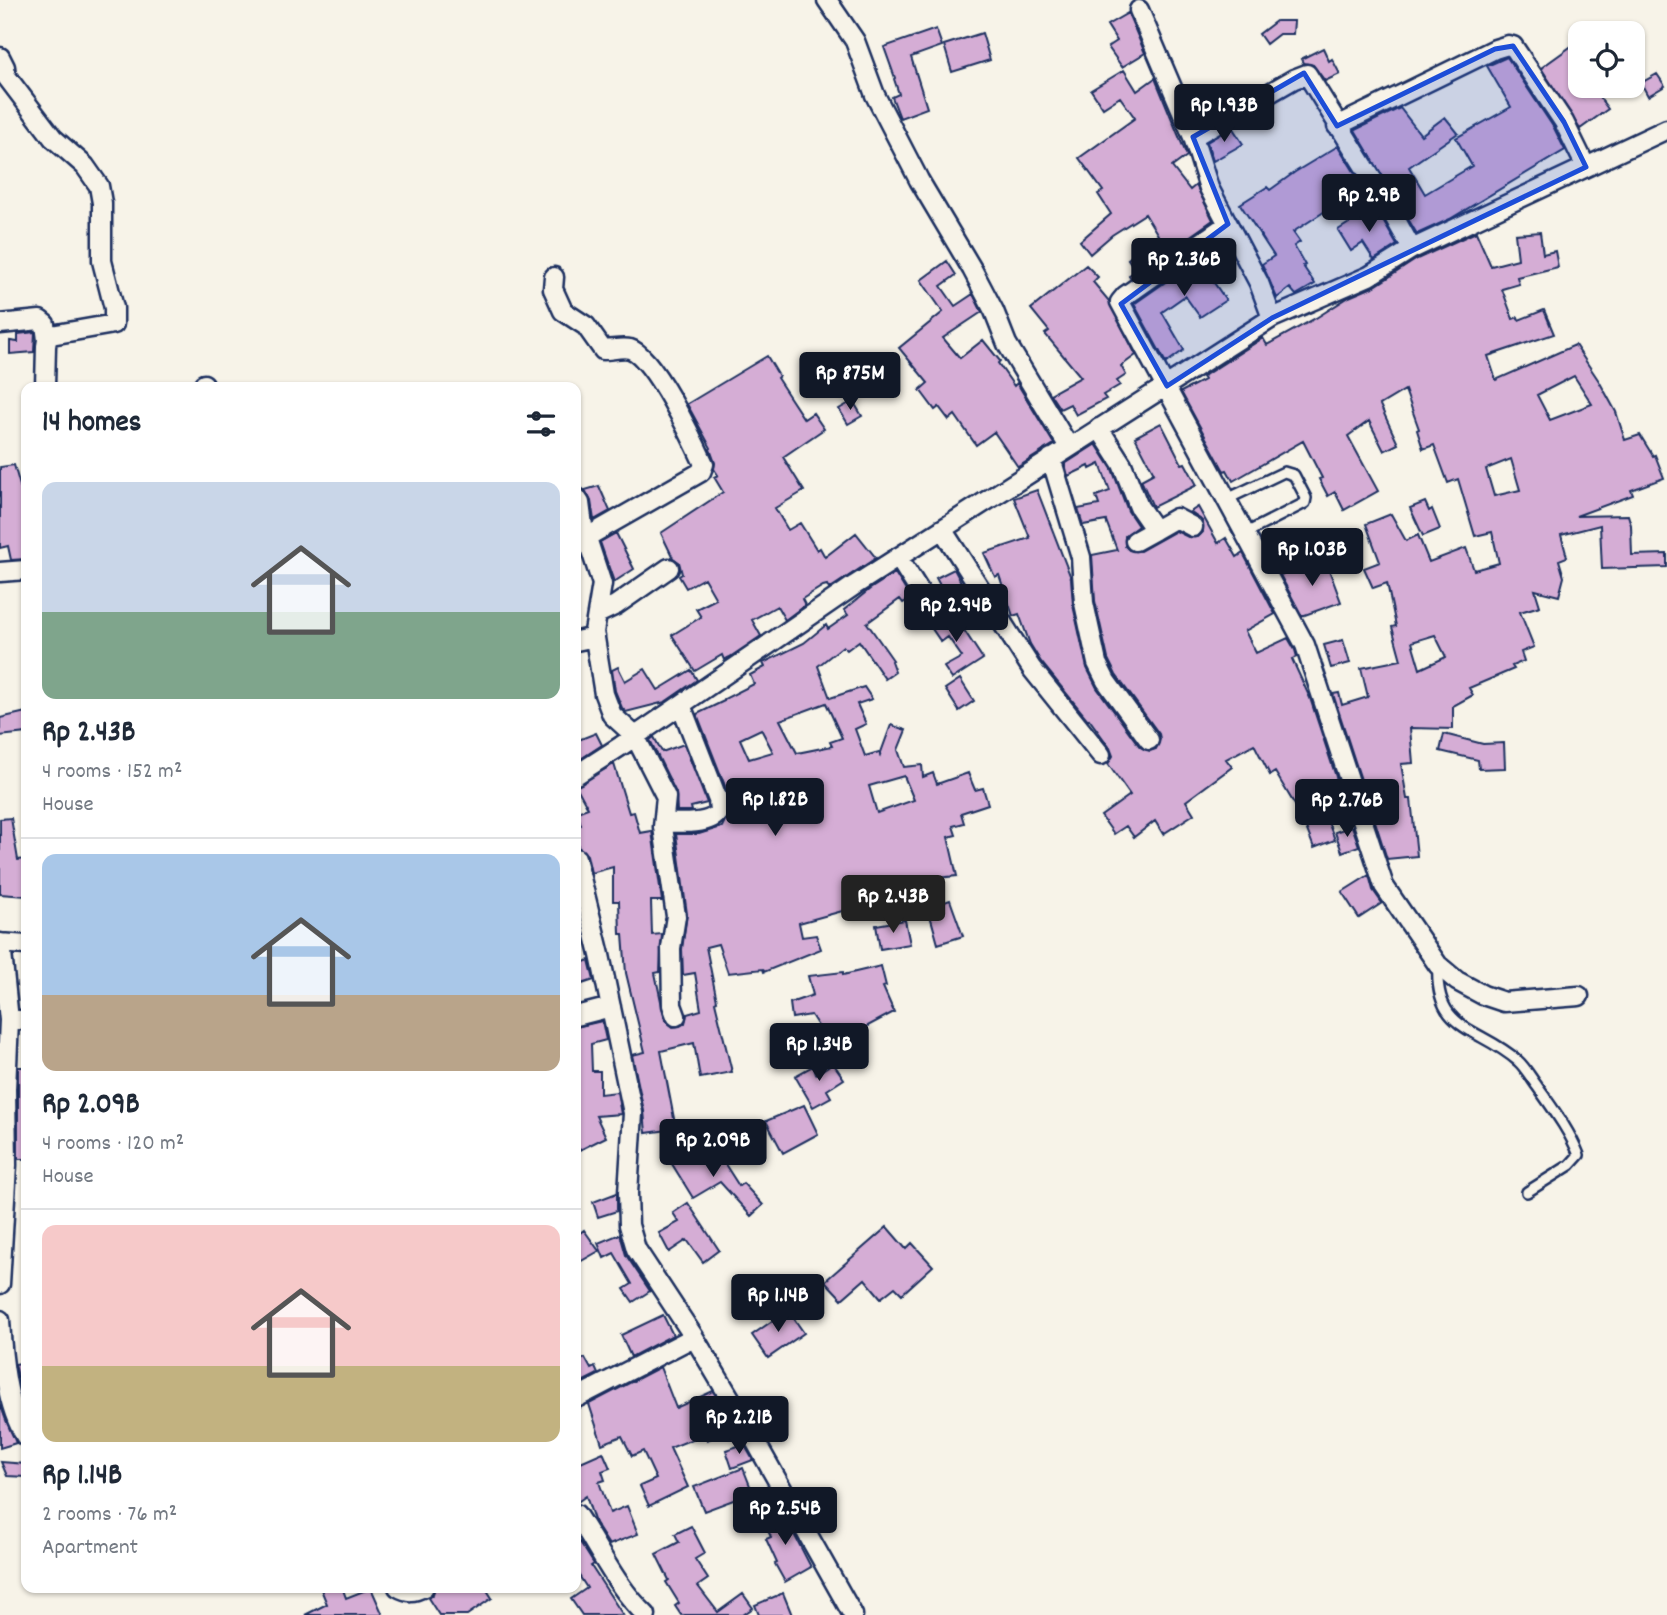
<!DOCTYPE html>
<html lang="en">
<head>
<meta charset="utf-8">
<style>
  :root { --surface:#fff; --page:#f6f6f7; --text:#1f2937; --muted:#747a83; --line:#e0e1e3; --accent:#111827 }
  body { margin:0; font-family:Dekko,sans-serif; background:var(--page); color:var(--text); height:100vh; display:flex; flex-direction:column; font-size:26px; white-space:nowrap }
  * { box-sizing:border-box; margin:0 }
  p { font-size:23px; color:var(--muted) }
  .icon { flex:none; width:38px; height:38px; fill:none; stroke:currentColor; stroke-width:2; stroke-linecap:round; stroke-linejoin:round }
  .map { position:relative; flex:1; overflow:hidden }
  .sheet { position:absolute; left:21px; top:382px; width:560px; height:1211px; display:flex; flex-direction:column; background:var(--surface); border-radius:14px; box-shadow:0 2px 5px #0004 }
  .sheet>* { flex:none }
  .controls { position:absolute; left:1568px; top:21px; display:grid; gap:14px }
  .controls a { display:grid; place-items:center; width:77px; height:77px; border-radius:14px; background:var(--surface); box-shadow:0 2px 5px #0004; font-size:35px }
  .price { position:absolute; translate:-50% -60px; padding:0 16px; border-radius:7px; background:var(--accent); color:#fff; font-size:23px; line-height:46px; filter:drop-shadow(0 2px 4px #0008) }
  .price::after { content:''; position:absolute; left:50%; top:42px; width:21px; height:16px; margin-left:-10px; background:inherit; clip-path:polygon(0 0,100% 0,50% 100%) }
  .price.on { background:#222; color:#fff }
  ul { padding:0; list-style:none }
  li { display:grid; align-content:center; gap:14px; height:371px; padding:0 21px }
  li+li { border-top:2px solid var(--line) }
  li span { display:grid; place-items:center; height:217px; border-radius:14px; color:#555 }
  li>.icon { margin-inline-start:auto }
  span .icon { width:126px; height:126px; fill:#fffc; stroke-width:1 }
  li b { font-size:30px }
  h2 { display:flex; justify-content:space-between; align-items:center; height:84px; padding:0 21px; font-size:30px }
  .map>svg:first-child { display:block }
  .building { fill:#d5add5; stroke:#1b2f5e; stroke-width:2; fill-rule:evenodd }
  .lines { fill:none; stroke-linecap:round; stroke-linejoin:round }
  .service-casing { stroke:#1b2f5e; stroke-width:14 }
  .minor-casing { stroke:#1b2f5e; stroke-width:23 }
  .service { stroke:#f7f3e8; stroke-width:9 }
  .minor { stroke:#f7f3e8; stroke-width:18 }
  .marked { fill:#1d4ed8; fill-opacity:0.2; stroke:#1d4ed8; stroke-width:5; stroke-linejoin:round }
</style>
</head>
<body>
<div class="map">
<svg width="1667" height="1615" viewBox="0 0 1667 1615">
  <rect width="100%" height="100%" fill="#f7f3e8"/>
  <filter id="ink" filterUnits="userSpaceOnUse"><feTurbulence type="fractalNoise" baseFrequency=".0143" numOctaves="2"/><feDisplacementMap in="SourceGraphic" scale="14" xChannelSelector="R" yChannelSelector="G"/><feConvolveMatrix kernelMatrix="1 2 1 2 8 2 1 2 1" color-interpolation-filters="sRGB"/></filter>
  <g filter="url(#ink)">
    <path class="building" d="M1128,13L1145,53L1122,67L1108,47L1117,41L1107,25Z
      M1276,21H1294L1293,34H1279L1266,44L1259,34Z
      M936,29L942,46L911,57L927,108L900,118L892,97L899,94L894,79L895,78L884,47Z
      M982,33L990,60L952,72L944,45Z
      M1580,40V86H1591L1608,109L1580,129L1541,68Z
      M1323,48L1329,61L1332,59L1340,74L1325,81L1313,65L1303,63L1301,59Z
      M1507,57L1554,128L1565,150L1450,219L1417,234L1355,130L1400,108L1421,135L1445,117L1458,133L1409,167L1425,194L1472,166L1456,138L1511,107L1487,66Z
      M1124,70L1137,91L1155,78L1187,156L1172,167L1190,190L1196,185L1213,220L1131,278L1129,275L1136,271L1128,259L1158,235L1145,214L1112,235L1090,254L1080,241L1111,214L1098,194L1103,191L1079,158L1135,118L1120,97L1103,108L1091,90Z
      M1657,74L1665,86L1648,96L1641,83Z
      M1232,127L1243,144L1213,161L1207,142Z
      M1338,146L1363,186L1359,189L1354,182L1326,200L1330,208L1293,232L1300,242L1294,246L1305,265L1303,266L1315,284L1296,295L1290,288L1277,298L1262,264L1274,256L1240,204L1267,187L1270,190L1295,172Z
      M1375,207L1397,245L1374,260L1363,243L1351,251L1338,230Z
      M1476,232L1491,266L1518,259L1515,234L1540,232L1543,254L1555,251L1558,267L1517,277L1519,284L1502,289L1513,319L1518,317L1519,320L1544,310L1554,334L1488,356L1496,380L1575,345L1599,381L1616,412L1625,440L1640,435L1653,456L1655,455L1664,478L1631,490L1633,495L1576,516L1628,515L1631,525L1632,555L1667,554V567L1602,569L1600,525L1561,535L1567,557L1559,560L1564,577L1559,596L1535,590L1540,606L1520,612L1534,647L1521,652L1524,661L1512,666L1514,669L1469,688L1473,695L1453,706V729L1410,728L1413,763L1401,764L1407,799H1411L1417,856L1387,859L1374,818L1369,780L1362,783L1333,694L1339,693L1342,705L1368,697L1361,668L1401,660L1392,627L1396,626L1387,583L1373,588L1364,568L1380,562L1366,524L1391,514L1406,541L1418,535L1429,562L1466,548L1474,570L1499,563L1492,532L1475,536L1458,479L1448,483L1434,445L1423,449L1417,430L1419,429L1405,390L1380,405L1398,444L1384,451L1369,421L1348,436L1378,491L1344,510L1335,492L1328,496L1319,479L1322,478L1303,441L1233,481L1227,470L1224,471L1181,392L1204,380L1202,377L1263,338L1267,345L1316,318L1349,297L1375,286L1417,259ZM1574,376L1592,404L1550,420L1537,395ZM1511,459L1520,490L1494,496L1486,469ZM1435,635L1446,657L1420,669L1412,642Z
      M1224,241L1232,257L1227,260L1230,265L1210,277L1226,300L1200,317L1185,296L1162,312L1184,350L1166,363L1134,304Z
      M947,261L956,275L941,286L955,306L973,294L982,312L943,338L960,358L983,340L1000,361L998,363L1014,386L1017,383L1054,444L1018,467L994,432L976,445L955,415L949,420L939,407L935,410L920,390L928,383L899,348L943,312L921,280Z
      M1086,265L1098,277L1093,282L1109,301L1136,355L1121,366L1126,375L1117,381L1120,385L1103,395L1106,399L1076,415L1070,404L1060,409L1050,394L1081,377L1045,334L1049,331L1031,309Z
      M35,332L34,352L10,354V341L18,342V334Z
      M767,356L779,376L777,378L804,419L813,413L824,429L783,457L804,491L775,508L788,530L800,523L817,550L820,548L825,557L856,533L876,558L829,589L827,585L823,586L802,599L805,605L785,620L777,606L752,620L761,636L730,657L724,660L722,655L695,671L672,635L701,617L696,609L716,599L704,578L686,588L679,576L682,574L679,562L673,558L661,533L723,492L714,477L718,475L714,469L715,463L710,449L711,448L687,404Z
      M853,401L862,416L848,424L839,409Z
      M1161,423L1182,464L1185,463L1197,485L1153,507L1141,480L1154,473L1135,437Z
      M1096,444L1112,469L1128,511L1138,526L1125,536V546L1129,550L1140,551L1176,531L1188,537H1198L1203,532V522L1190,512L1198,507L1218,543L1226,538L1237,557L1243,553L1275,614L1245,631L1256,653L1288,638L1295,650L1297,657L1292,659L1310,698L1341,792L1320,801L1335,840L1314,848L1301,815L1275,772L1270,775L1254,744L1226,759L1232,767L1186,801L1194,814L1163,834L1155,821L1134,837L1126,826L1114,834L1101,816L1130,795L1108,764L1113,756L1110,748L1089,719L1088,720L1041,662L1030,644L1019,614L1013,616L999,575L995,577L984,553L1030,538L1014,498L1037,490L1071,578L1073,605L1087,668L1097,688L1140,747L1150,751L1156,749L1160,739L1159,734L1116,675L1108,659L1095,601L1092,555L1117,550L1106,521L1083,525L1078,509L1099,505L1096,496L1110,491L1100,464L1090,469L1089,466L1068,476L1065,464Z
      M14,465L23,496L26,495V559L11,560L8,546L0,548V467Z
      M599,486L610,511L594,520L591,501L585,490Z
      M1425,502L1429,511L1432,509L1440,529L1423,536L1410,508Z
      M616,533L634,569L614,582L600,542Z
      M1325,559L1341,602L1302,616L1280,575Z
      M954,569L961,582L943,591L936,578Z
      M895,573L911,599L903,603L900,599L867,623L893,660L891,661L895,672L885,679L859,641L847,650L843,646L818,666L830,698L864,687L872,699L857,704L866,724L855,729L865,756L879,752L880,755L891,725L906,730L898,750L904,767L922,765L923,777L933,773L937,784L968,773L975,790L983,788L988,804L961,813L964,823L953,826L956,835L948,837L957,876L915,880L916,894L923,910L894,913L893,897L799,923L802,937L816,935L821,949L764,972L763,969L728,973L718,944L706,947L717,1001L715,1002L732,1072L700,1078L694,1043L661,1051L676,1129L646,1133L644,1111L632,1055L645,1052L626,973L623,934H620L619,901H613V867L591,873L587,855L578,847L576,827L581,825L577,812L588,808L576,786L614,764L629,813L634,812L640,833L652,831L662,901H651L652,935L662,934L660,972L655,973L665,1020L673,1027L680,1026L685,1023L687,1014L701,1010L695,973L683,975L682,949L687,914L676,834H699L722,827L730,810L729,796L697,714L724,701V699L754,684L750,675L765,667L763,663L804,643L826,625L828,629L848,615L844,610L870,589ZM826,703L842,738L830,742L832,746L797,753L780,720ZM761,729L773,752L749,759L740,739ZM904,776L914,800L877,813L869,786Z
      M946,611L952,621L956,618L983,659L952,679L944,667L962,657L948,637L941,642L928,623Z
      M1343,640L1350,663L1331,668L1324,645Z
      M618,667L625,681L645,669L658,690L691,670L697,680L665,702L626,712L622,708L615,691L612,670Z
      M960,679L974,701L959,711L945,689Z
      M26,712V733L0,736V718Z
      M596,733L602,745L576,762V741Z
      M1444,734L1483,744L1504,743L1505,768L1479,769L1478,760L1440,751Z
      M654,737L662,752L684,744L707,803L691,807L692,811H677L676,793L650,740Z
      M11,818L18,860L26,859V896L0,894V819Z
      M1352,826L1359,846L1342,852L1335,832Z
      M1369,875L1373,890L1382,903L1359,918L1342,892Z
      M950,900L963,936L938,944L928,908Z
      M905,920L910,944L880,949L876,925Z
      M589,960L594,980L576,986V965Z
      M881,966L886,986L883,987L894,1012L847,1037L856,1048L840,1061L811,1015L792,1018L790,1003L813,995L808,976L843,972V975Z
      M602,1021L606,1040L591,1044L592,1071H600V1094L617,1092L621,1114L596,1116L606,1137L576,1152V1027Z
      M833,1063L844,1079L827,1090L831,1097L813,1107L795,1076L813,1066L816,1074Z
      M18,1067H26V1159H18Z
      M804,1105L818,1134L783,1153L766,1121Z
      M694,1150L700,1160L716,1150L739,1186L743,1183L763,1205L751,1216L720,1182L693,1198L672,1164Z
      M617,1193V1211L598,1217L593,1202Z
      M688,1203L719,1250L703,1262L687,1240L669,1252L659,1233L679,1222L673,1213Z
      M887,1227L906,1249L912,1243L933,1266L902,1294L895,1287L881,1298L865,1279L842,1299L825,1281Z
      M584,1230L599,1251L576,1264V1236Z
      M620,1234L626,1255L650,1291L633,1302L624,1289L632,1284L614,1253L604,1258L598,1243Z
      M783,1278L789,1289L754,1306L749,1295Z
      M788,1310L804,1333L768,1358L752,1335Z
      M663,1315L673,1335L631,1357L621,1335Z
      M585,1358L591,1369L595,1367L598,1374L576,1385V1363Z
      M26,1362V1411L15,1364Z
      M660,1367L676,1408L713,1391L724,1410L716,1414L724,1432L707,1440L705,1434L670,1448L688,1487L649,1506L640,1486L656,1479L643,1451L632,1456L622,1436L602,1444L589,1404Z
      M0,1404L16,1443L0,1448Z
      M744,1444L753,1460L732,1468L726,1450Z
      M603,1452L610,1468L602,1471L605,1480L599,1482L610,1513L627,1506L638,1534L609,1545L595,1523L586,1496L576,1503V1464Z
      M1,1462L26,1464V1477L7,1476Z
      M743,1468L754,1496L737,1502L736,1499L704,1511L694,1487Z
      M781,1509L811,1567L785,1582L775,1564L777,1563L766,1539L771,1537L762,1518Z
      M691,1526L705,1553L695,1559L708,1579L698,1586L718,1612L743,1594L753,1608L743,1615H681L675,1606L679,1603L666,1582L669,1580L656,1554L679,1542L675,1534Z
      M580,1542L594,1564L591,1566L623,1615H582L571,1599L587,1588L576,1571V1544Z
      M320,1587H342L346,1598L371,1588L383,1615H305L327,1604Z
      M435,1587H485L492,1598L467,1615H439L428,1598L433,1594Z
      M783,1593L792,1615H759L755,1605Z"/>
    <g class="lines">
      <defs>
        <path id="service" d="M1225,500L1284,472L1294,475L1306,498L1305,503L1244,534
          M1438,965C1434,1033 1479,1026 1518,1061C1525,1067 1531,1078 1537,1086C1553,1109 1569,1130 1579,1155L1570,1165L1527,1192"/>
        <path id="minor" d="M827,0L855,41L875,95L919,180L972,269L994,311L1007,344L1069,447
          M1139,10L1193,137L1209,188L1259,283L1272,318
          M0,57L5,67L6,76L53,138L85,166L99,186L102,203V261L114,308V324L51,335L47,340L46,346L45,387
          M1337,126L1495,49L1508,45L1513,46L1564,122L1586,167
          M1193,137L1294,79L1307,74L1382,195L1412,249
          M1228,224L1125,296L1120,302L1305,645L1384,886L1438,965L1457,981L1483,995L1504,1002L1579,996
          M554,277L553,289L563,311L586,326L603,350C611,350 623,347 630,349C653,355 694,442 704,464L701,472L587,537
          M0,324L40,320L45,324L47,340
          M204,384L205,387
          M1099,428L1122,464L1139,507L1155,530L1176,518L1193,527
          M1051,458L1081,557L1084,603L1097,663L1106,681L1149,740
          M576,497L580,503L583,526L602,584L594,632L604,694L612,715L635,736L666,797L663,827L676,916L671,948L672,1005L676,1016
          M942,529L1032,669L1101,755
          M1135,541L1155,530
          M898,557L927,603
          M0,572L26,570
          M597,614L616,605L669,568
          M576,641L595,637
          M576,775L621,746L855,585L1272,318L1369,276L1412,249L1667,129
          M664,822C679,823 711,826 719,811L718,800L681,705
          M576,858L600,955L633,1113L628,1193L629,1225L636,1249L694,1337L749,1430L853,1615
          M0,943L26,945
          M1,943L9,1020H26
          M576,1016L611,1007
          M0,1284L7,1165L6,1089L9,1020
          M0,1320C2,1356 6,1406 26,1437
          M576,1398L694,1337
          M576,1514C599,1548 616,1587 646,1615
          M398,1587C408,1593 414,1592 424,1587"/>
      </defs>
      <use href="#service" class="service-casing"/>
      <use href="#minor" class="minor-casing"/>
      <use href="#service" class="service"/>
      <use href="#minor" class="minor"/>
    </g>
  </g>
  <path class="marked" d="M1513,46L1564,122L1586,167L1272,318L1167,386L1121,304L1228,224L1193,137L1304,73L1337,126L1495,49Z"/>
</svg>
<div class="controls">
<a><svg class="icon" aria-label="locate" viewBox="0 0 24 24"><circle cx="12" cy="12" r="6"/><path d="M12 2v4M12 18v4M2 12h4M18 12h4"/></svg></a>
</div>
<b class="price" style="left:1224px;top:144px">Rp 1.93B</b>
<b class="price" style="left:1369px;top:234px">Rp 2.9B</b>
<b class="price" style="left:1184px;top:298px">Rp 2.36B</b>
<b class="price" style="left:850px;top:412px">Rp 875M</b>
<b class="price" style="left:1312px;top:588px">Rp 1.03B</b>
<b class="price" style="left:956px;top:644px">Rp 2.94B</b>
<b class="price" style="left:775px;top:838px">Rp 1.82B</b>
<b class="price" style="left:1347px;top:839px">Rp 2.76B</b>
<b class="price on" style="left:893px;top:935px">Rp 2.43B</b>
<b class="price" style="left:819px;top:1083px">Rp 1.34B</b>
<b class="price" style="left:713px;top:1179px">Rp 2.09B</b>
<b class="price" style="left:778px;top:1334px">Rp 1.14B</b>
<b class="price" style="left:739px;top:1456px">Rp 2.21B</b>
<b class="price" style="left:785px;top:1547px">Rp 2.54B</b>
<section class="sheet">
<h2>14 homes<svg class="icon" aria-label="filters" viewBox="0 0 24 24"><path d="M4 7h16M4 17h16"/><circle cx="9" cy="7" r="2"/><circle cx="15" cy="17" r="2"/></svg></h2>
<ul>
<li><span style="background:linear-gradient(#c9d6e8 60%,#7fa58c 0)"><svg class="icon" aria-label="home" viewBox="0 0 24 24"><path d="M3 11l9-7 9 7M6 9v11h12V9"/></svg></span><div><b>Rp 2.43B</b><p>4 rooms · 152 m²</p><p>House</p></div></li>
<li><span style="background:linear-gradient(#a9c7e8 65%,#b9a48a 0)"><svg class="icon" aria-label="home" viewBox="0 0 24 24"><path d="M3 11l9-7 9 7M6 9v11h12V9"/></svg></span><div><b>Rp 2.09B</b><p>4 rooms · 120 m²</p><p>House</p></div></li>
<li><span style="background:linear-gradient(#f6c9c9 65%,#c2b280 0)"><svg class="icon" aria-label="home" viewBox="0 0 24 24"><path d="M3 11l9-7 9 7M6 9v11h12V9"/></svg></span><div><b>Rp 1.14B</b><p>2 rooms · 76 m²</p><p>Apartment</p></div></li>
</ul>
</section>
</div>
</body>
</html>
